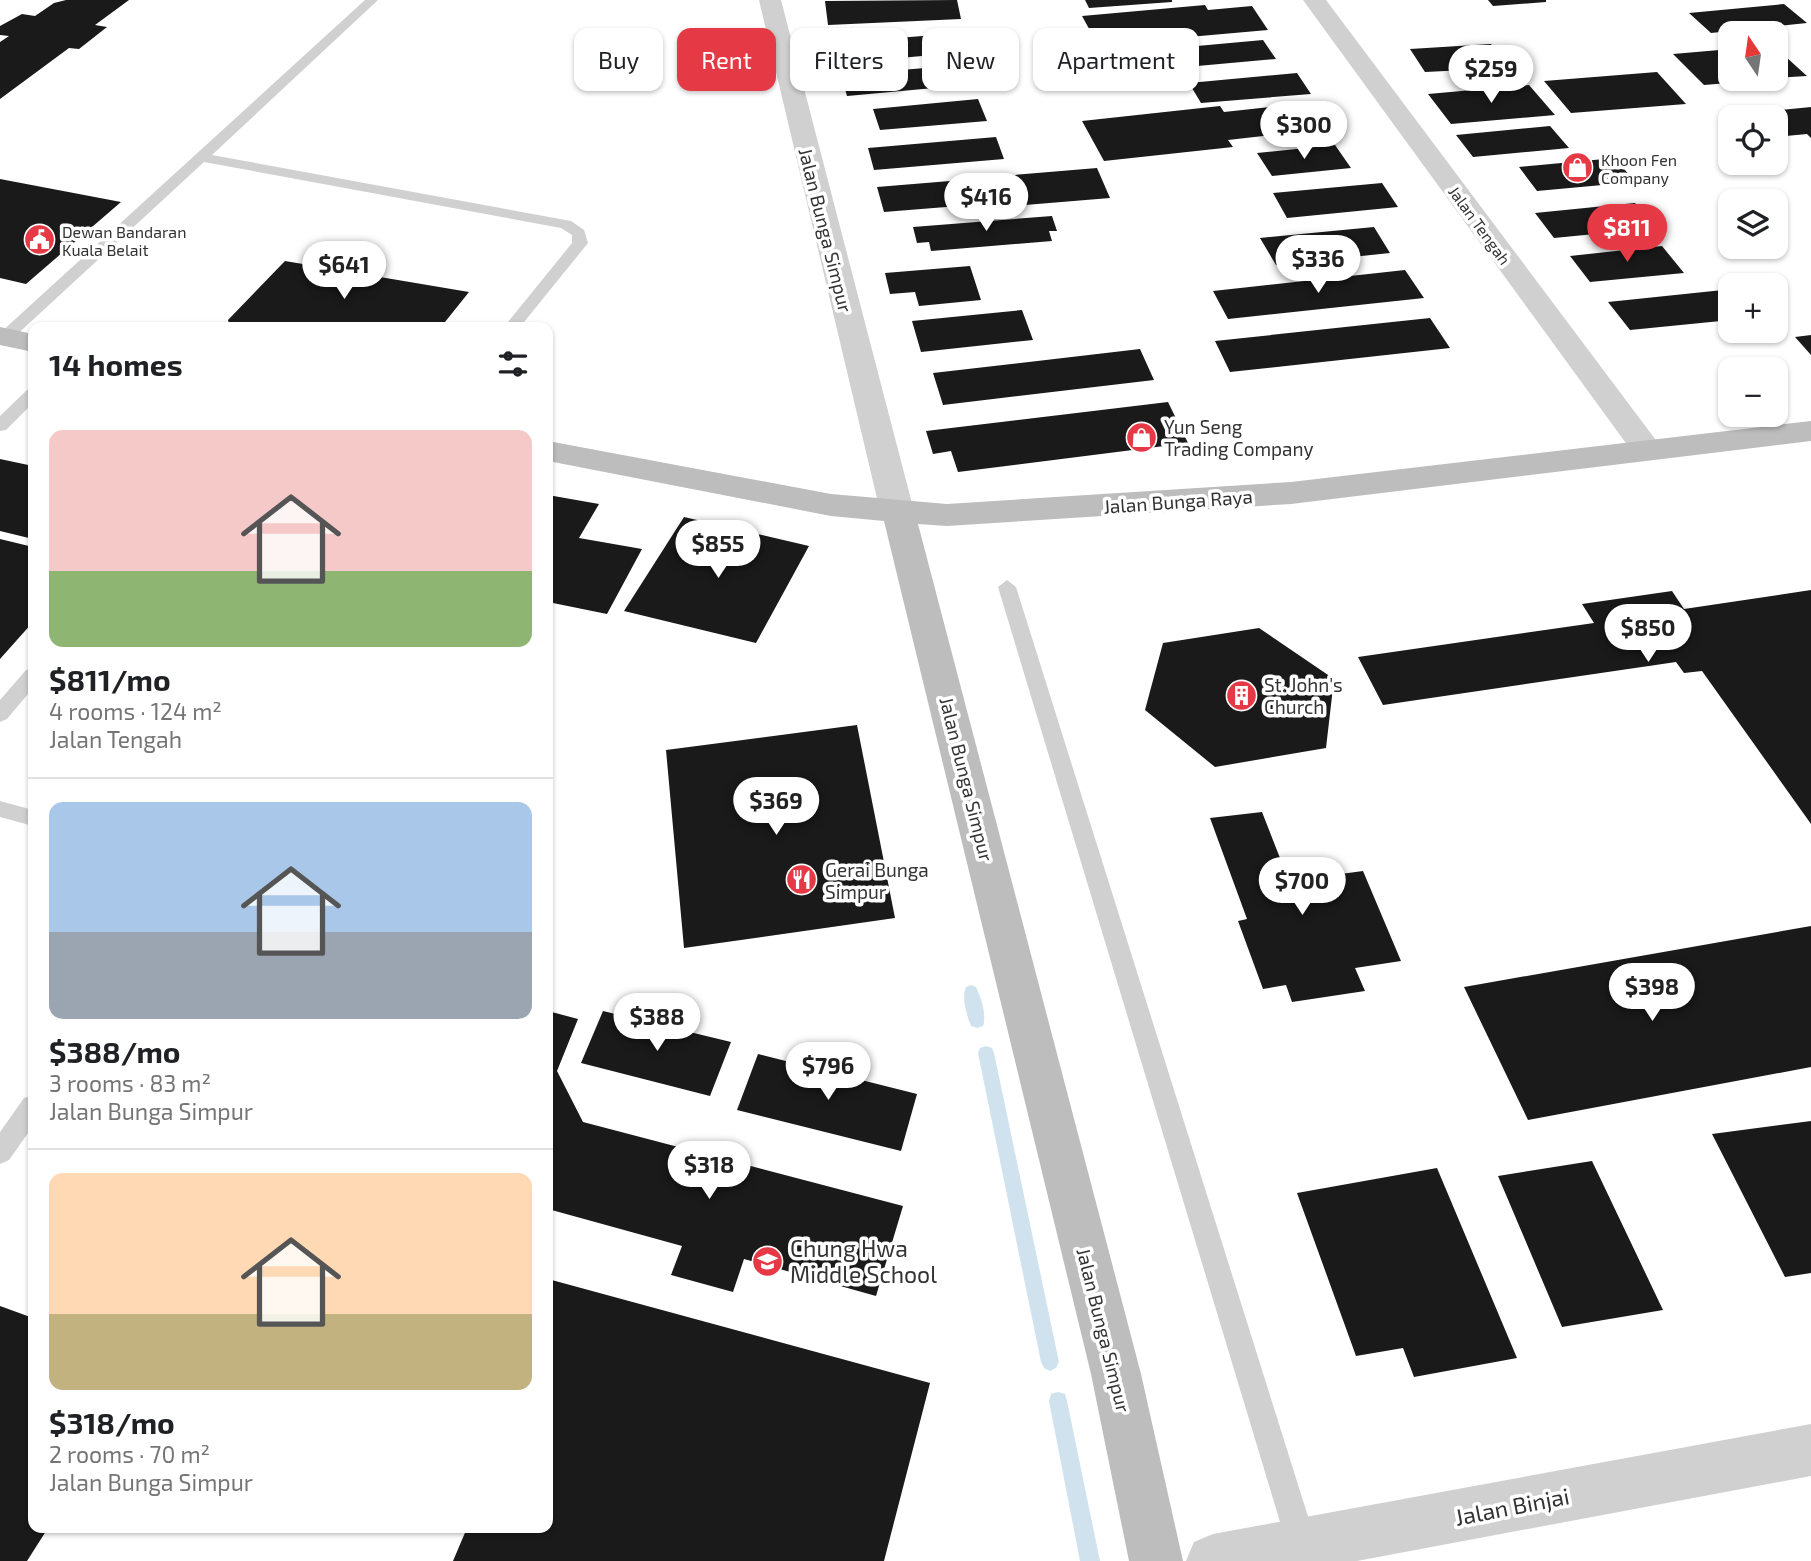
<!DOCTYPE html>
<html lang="en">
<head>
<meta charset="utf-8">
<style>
  :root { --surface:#fff; --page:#f2f2f2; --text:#202124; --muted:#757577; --line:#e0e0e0; --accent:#e63946 }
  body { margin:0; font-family:"Exo 2",sans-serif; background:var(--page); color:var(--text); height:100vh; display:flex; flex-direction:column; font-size:26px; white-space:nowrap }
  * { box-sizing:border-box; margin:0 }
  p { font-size:23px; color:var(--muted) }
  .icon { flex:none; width:38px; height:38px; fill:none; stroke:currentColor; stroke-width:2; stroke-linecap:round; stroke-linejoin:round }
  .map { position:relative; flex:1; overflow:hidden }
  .sheet { position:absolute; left:28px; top:322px; width:525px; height:1211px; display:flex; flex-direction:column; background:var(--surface); border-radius:14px; box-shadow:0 2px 5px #0004 }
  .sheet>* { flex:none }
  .guide { position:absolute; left:574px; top:28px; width:665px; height:63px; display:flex; gap:14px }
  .needle { width:46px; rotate:347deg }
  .buttons { position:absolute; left:1718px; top:21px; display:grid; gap:14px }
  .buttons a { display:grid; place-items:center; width:70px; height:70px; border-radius:14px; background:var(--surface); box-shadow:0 2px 5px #0004; font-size:35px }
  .price { position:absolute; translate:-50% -60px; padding:0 16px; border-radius:24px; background:#fff; color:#222; font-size:23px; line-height:46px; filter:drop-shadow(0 2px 4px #0008) }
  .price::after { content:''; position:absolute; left:50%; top:42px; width:21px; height:16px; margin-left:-10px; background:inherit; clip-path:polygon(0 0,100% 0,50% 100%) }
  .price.current { background:var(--accent); color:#fff }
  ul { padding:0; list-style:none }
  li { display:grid; align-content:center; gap:14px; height:371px; padding:0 21px }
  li+li { border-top:2px solid var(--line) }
  li span { display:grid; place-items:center; height:217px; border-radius:14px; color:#555 }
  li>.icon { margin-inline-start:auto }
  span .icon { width:126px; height:126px; fill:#fffc; stroke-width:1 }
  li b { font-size:30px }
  h2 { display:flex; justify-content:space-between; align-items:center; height:84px; padding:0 21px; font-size:30px }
  .pill { padding:0 24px; border-radius:14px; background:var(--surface); box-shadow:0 2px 5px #0004; font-size:24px; line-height:63px }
  .pill.current { background:var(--accent); color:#fff }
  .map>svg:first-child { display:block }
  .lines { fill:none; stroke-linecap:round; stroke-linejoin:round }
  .stream { fill:#cfe2ee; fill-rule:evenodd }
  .building { fill:#1a1a1a }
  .lane { fill:#d0d0d0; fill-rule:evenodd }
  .street { fill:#d0d0d0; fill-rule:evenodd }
  .secondary { fill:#bdbdbd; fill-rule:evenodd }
  .labels { text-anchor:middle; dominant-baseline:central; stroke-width:7; stroke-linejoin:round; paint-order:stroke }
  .far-poi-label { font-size:16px; fill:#333; stroke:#fff; text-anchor:start }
  .far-street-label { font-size:16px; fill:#333; stroke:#fff }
  .street-label { font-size:19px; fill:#333; stroke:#fff }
  .poi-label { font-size:19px; fill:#333; stroke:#fff; text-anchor:start }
  .near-poi-label { font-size:23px; fill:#333; stroke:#fff; text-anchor:start }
  .near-street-label { font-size:23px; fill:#333; stroke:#fff }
</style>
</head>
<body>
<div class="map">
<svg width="1811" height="1561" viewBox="0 0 1811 1561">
  <rect width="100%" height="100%" fill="#fff"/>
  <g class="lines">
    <path class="stream" d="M971,985L976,987C981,997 987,1016 983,1026L977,1028L971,1026C967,1016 961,997 966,987Z
      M986,1046L992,1048L994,1053L1059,1362L1056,1368L1050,1371L1044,1368L1041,1362L978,1053L980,1048Z
      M1058,1392L1065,1394L1067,1401L1100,1561H1080L1049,1401L1051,1394Z"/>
  </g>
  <path class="building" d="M66,0H129L95,25L107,27L79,49L69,48L0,99V42L9,36L0,35V26L22,14L35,16L54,3Z
    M957,0L961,19L828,25L825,1Z
    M1085,0H1172V2L1089,8Z
    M1488,0H1546V2L1493,6Z
    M1784,4L1807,23L1711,33L1689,13Z
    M1205,5L1208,10L1252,6L1268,30L1098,45L1082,16Z
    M960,33L967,52L866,61L860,41Z
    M1263,40L1276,59L1131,72L1120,53Z
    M1491,44L1507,68L1425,72L1410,49Z
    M1776,48L1807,76L1776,78Z
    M1731,49V79L1752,81L1704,85L1673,54Z
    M937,67L945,87L847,96L841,75Z
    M1657,72L1686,104L1571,113L1544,81Z
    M1297,73L1311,94L1201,103L1189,83Z
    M1529,85L1555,115L1451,124L1428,94Z
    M978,99L987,121L880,130L873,109Z
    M1220,106L1224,112L1270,107L1275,114L1318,110L1332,128L1228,140L1233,147L1104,161L1082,121Z
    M1811,107V138L1807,134L1776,137V117H1741L1738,114Z
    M1550,126L1569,148L1473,157L1456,135Z
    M996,137L1004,159L874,170L868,148Z
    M1335,145L1351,168L1272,176L1257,153Z
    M1615,158L1635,182L1537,191L1519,167Z
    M1097,168L1110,198L989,208L979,178Z
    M0,179L121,202L26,284L0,278Z
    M962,180L971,205L884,212L877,187Z
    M1382,183L1398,207L1287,218L1273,193Z
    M1635,203L1656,228L1554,238L1535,213Z
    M1052,216L1057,231H1049L1052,241L931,251L929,242L917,243L913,227Z
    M1374,227L1390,253L1276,265L1260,238Z
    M1662,246L1684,273L1590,282L1570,256Z
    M285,261L469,292L441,327H230L228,320Z
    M970,266L981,300L919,306L915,292L890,294L885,273Z
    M1405,270L1424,298L1228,319L1213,291Z
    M1723,290L1731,299V320L1630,330L1608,302Z
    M1022,310L1033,340L921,352L912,321Z
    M1430,318L1450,348L1230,372L1215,341Z
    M1811,335V355L1795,337Z
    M1140,349L1154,380L943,405L933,373Z
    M1168,402L1188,443L958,472L951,451L933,454L926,431Z
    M0,459L33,466V539L0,531Z
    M548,495L599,504L579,538L642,549L607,614L548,602Z
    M684,517L809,546L756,643L624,611Z
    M0,539L33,547V622L0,659Z
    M1811,590V824L1702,671L1684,673L1676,662L1383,705L1358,657L1594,623L1582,604L1672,591L1684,609Z
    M1259,628L1334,679L1326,748L1215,767L1145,710L1163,643Z
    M857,725L895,918L684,948L666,750Z
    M1262,812L1289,881L1363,871L1401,961L1355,968L1365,991L1292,1002L1286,985L1263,989L1238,921L1247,919L1210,818Z
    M1811,926V1067L1528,1120L1464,987Z
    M548,1011L578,1019L557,1071L583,1122L903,1206L876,1296L744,1259L733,1292L671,1275L682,1246L548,1209Z
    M603,1011L731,1042L710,1096L581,1063Z
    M758,1054L917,1094L901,1151L737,1110Z
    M1811,1121V1273L1785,1277L1712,1134Z
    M1592,1161L1663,1310L1562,1327L1498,1176Z
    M1437,1168L1517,1358L1414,1377L1403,1348L1356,1356L1297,1193Z
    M548,1279L930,1383L884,1561H453L467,1528H548Z
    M0,1306L33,1318V1528H48L27,1561H0Z"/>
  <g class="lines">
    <path class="lane" d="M365,0H378L212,155L571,221L584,230L588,243L520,327H504L572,243V235L561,228L204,162L11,340L0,341V333Z
      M33,389V403L6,430L0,431V416L27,390Z
      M1007,580L1016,587L1317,1545L1312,1555L1302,1560L1292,1555L1287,1545L998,587Z
      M33,668V688L7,719L0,722V700L26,670Z
      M0,801L33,810V826L0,817Z
      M33,1095V1126L9,1160L0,1164V1132L24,1098Z"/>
    <path class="street" d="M759,0H781L914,511L909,519L897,522L885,519L880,511Z
      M1303,0H1326L1658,443L1663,450L1658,457L1647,460L1636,457Z
      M1811,1424V1476L1357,1561H1186L1194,1542L1213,1534Z"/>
    <path class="secondary" d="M0,327L33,334V352L0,345Z
      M1811,421V441L1291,504L947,526L918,524L1141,1374L1183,1561H1129L1091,1374L884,521L831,516L548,461V441L831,494L947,504L1291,482Z"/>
  </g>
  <defs>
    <symbol id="shop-disc" viewBox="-11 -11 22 22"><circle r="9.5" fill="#e63946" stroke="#fff"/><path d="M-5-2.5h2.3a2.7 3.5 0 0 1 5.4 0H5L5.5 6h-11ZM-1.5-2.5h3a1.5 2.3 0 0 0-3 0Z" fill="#fff"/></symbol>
    <symbol id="civic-disc" viewBox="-11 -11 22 22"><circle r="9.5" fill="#e63946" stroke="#fff"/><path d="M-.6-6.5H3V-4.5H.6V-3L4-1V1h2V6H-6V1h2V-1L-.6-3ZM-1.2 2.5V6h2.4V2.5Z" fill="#fff"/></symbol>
    <symbol id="building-disc" viewBox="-11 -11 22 22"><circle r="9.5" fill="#e63946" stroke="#fff"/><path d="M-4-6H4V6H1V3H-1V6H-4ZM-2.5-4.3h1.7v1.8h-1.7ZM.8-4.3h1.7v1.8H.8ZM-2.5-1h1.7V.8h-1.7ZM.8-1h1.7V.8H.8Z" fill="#fff"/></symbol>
    <symbol id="restaurant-disc" viewBox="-11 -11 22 22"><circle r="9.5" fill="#e63946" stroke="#fff"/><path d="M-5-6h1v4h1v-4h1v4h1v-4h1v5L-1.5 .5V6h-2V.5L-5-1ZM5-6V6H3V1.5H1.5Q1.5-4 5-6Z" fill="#fff"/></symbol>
    <symbol id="school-disc" viewBox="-11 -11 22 22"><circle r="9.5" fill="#e63946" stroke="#fff"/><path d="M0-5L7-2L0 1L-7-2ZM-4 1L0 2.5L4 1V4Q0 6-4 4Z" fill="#fff"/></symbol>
  </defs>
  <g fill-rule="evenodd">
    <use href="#shop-disc" x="1560" y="150" width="35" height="35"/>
    <use href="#civic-disc" x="22" y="222" width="35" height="35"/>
    <use href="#shop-disc" x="1124" y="420" width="35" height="35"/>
    <use href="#building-disc" x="1224" y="678" width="35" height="35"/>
    <use href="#restaurant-disc" x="784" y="862" width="35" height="35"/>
    <use href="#school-disc" x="750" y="1244" width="35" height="35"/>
  </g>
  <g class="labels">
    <g class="far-poi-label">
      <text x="1601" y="159">Khoon Fen<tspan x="1601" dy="18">Company</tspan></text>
      <text x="62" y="231">Dewan Bandaran<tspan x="62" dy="18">Kuala Belait</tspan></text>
    </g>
    <g class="far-street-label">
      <text transform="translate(1480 225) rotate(54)">Jalan Tengah</text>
    </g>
    <g class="street-label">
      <text transform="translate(826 230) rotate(76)">Jalan Bunga Simpur</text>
      <text transform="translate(1178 501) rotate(-4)">Jalan Bunga Raya</text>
      <text transform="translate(967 779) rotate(76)">Jalan Bunga Simpur</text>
      <text transform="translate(1104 1330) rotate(76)">Jalan Bunga Simpur</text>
    </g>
    <g class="poi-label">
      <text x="1164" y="426">Yun Seng<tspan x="1164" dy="22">Trading Company</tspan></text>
      <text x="1264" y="684">St. John's<tspan x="1264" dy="22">Church</tspan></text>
      <text x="825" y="869">Gerai Bunga<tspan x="825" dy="22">Simpur</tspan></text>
    </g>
    <g class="near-poi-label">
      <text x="790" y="1248">Chung Hwa<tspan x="790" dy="26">Middle School</tspan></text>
    </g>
    <g class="near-street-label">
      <text transform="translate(1512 1506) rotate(-11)">Jalan Binjai</text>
    </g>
  </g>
</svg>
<div class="buttons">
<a><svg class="needle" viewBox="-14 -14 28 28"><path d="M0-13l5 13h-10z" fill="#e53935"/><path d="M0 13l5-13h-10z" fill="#757577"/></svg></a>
<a><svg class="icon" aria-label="locate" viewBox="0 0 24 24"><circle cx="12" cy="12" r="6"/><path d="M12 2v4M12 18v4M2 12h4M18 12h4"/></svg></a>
<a><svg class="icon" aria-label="layers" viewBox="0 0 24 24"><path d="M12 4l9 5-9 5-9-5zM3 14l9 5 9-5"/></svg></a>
<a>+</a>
<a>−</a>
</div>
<b class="price" style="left:1491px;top:105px">$259</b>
<b class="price" style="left:1304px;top:161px">$300</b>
<b class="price" style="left:986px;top:233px">$416</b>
<b class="price current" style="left:1627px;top:264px">$811</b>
<b class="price" style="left:1318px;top:295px">$336</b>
<b class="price" style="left:344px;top:301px">$641</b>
<b class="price" style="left:718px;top:580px">$855</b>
<b class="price" style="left:1648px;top:664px">$850</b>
<b class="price" style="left:776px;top:837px">$369</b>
<b class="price" style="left:1302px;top:917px">$700</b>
<b class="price" style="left:1652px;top:1023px">$398</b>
<b class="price" style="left:657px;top:1053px">$388</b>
<b class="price" style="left:828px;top:1102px">$796</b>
<b class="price" style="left:709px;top:1201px">$318</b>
<div class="guide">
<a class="pill">Buy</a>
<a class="pill current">Rent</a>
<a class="pill">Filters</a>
<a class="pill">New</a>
<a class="pill">Apartment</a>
</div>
<section class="sheet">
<h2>14 homes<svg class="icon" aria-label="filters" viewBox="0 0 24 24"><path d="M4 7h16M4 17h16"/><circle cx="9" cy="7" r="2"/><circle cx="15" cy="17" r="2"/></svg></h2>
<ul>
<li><span style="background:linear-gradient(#f6c9c9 65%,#8fb573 0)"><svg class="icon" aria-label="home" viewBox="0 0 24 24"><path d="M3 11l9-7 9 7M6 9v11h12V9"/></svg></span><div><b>$811/mo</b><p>4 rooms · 124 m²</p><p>Jalan Tengah</p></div></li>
<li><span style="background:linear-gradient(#a9c7e8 60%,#9aa5b1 0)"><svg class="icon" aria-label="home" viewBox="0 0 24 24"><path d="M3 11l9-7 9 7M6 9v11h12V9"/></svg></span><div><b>$388/mo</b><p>3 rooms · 83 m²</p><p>Jalan Bunga Simpur</p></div></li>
<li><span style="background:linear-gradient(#ffd9b3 65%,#c2b280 0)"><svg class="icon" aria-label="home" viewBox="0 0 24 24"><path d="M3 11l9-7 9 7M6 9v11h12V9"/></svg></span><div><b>$318/mo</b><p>2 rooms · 70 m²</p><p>Jalan Bunga Simpur</p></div></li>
</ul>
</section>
</div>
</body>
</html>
